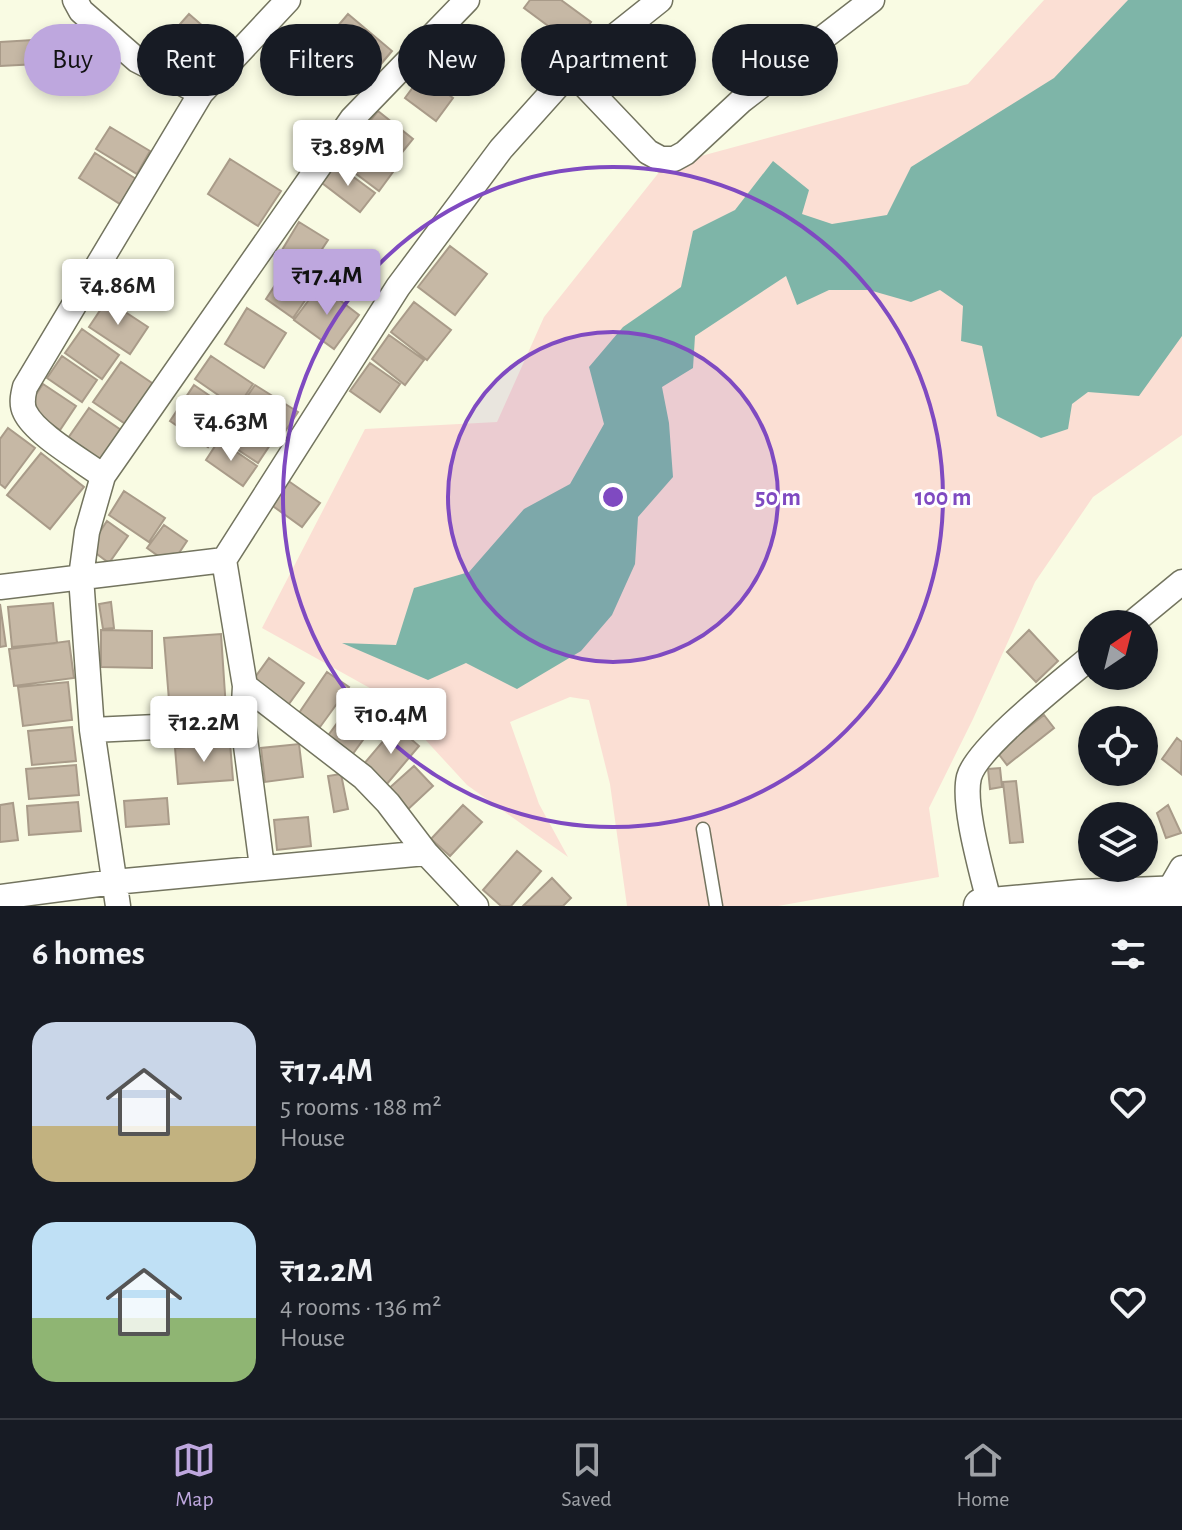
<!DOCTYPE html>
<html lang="en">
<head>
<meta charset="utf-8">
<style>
  :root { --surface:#171b24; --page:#20242c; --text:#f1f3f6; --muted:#9ea1a6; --line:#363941; --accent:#bea7de }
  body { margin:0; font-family:"Alegreya Sans",sans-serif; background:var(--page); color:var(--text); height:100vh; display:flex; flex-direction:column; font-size:30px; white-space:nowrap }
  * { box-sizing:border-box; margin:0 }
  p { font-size:26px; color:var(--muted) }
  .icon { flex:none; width:44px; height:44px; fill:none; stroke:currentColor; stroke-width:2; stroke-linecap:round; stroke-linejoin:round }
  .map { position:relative; height:906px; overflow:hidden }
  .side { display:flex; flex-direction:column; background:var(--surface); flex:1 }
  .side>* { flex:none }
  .top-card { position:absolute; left:24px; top:24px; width:1134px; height:72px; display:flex; gap:16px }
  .needle { width:52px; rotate:35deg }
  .tools { position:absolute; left:1078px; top:610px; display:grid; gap:16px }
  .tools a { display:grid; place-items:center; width:80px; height:80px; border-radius:50%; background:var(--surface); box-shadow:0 4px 12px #0003; font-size:40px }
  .price { position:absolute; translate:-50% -68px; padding:0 18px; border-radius:8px; background:#fff; color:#222; font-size:26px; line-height:52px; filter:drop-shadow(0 2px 4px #0008) }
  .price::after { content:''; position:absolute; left:50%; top:48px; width:24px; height:18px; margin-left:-12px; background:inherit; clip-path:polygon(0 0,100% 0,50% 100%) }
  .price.active { background:var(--accent); color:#111 }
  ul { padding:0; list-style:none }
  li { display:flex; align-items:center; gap:24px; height:200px; padding:0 32px }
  li span { display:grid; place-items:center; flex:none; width:224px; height:160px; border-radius:24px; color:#555 }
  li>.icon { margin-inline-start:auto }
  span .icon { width:96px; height:96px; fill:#fffc; stroke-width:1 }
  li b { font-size:34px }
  h2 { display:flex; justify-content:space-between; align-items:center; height:96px; padding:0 32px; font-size:34px }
  .chip { padding:0 28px; border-radius:36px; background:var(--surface); box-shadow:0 4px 12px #0003; font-size:28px; line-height:72px }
  .chip.active { background:var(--accent); color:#111 }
  .menu { display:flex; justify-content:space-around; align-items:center; height:112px; border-top:2px solid var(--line); background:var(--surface); font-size:22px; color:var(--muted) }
  .menu a { display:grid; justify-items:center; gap:4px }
  .menu .active { color:var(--accent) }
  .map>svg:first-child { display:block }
  .green { fill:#fbdfd4 }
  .water { fill:#7eb5a8 }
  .building { fill:#c6b8a5; stroke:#a99b89; stroke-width:2 }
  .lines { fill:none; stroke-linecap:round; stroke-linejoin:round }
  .service-casing { stroke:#73745f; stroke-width:15 }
  .minor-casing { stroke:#73745f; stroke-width:27 }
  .secondary-casing { stroke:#73745f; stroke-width:37 }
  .service { stroke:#fff; stroke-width:12 }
  .minor { stroke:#fff; stroke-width:24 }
  .secondary { stroke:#fff; stroke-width:34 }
  .ring { fill:none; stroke:#7f4ac1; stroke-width:4 }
  .centre { fill:#7f4ac1; stroke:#fff; stroke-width:4 }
  .ring-label { font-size:24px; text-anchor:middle; font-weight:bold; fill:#7f4ac1; stroke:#fff; stroke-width:6; stroke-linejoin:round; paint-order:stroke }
</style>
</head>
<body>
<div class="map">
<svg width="1182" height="906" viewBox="0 0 1182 906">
  <rect width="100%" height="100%" fill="#f9fbe3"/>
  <path class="green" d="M1044,0H1182V435L1093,497L1035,582L973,719L929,808L939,877L778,906H627L610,784L589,700L570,697L510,722L539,804L568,857L467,785L386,697L262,628L365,429L497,422L544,317L664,166L968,84Z"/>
  <path class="water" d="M1128,0H1182V336L1139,396L1088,392L1072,404L1068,429L1041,438L997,416L982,346L961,341L963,306L940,290L911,302L869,290H829L797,305L786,276L695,336L693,368L662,387L669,423L673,477L638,517L635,564L612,615L581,651L517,689L466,663L428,680L342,643L396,645L414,588L469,572L524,509L570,484L604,424L589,367L623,327L681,287L693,231L735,210L773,161L809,190L802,214L832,224L887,215L911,167L1054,78Z"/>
  <path class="building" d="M530,0H561L591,22L574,45L524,8Z
    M189,14L219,40L188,76L158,49Z
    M348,14L392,51L359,90L315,53Z
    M468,27L496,49L477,74L449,53Z
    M50,39L51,53L37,54L38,64L0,66V42Z
    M422,75L453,98L436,121L405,98Z
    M378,111L413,139L391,166L356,138Z
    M110,127L150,151L137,174L96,149Z
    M353,142L393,172L379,191L339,161Z
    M95,153L136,179L120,204L79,178Z
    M230,159L281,191L258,226L208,194Z
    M336,164L375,193L360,212L322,183Z
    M299,222L328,240L307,272L279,255Z
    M450,246L487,274L455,315L418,287Z
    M285,270L313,289L293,318L266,299Z
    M320,285L359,315L334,349L294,320Z
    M107,300L148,327L130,354L89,327Z
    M414,302L451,330L427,360L391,332Z
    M247,308L286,333L264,368L225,344Z
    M82,329L119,355L102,379L65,353Z
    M389,335L424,360L405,385L372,359Z
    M62,356L97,380L82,402L47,378Z
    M211,356L253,384L237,408L195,379Z
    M121,362L155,385L127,425L93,402Z
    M370,363L400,384L380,412L350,391Z
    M43,384L76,406L60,430L27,408Z
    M194,385L232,411L208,447L170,421Z
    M255,385L298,412L284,433L242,404Z
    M89,408L124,432L102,465L66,441Z
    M236,413L274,439L258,463L220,438Z
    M8,428L35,448L5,488L0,484V439Z
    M219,440L257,466L243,486L206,460Z
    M41,453L84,487L50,529L7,495Z
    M287,480L320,503L302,527L270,504Z
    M124,491L165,518L149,542L109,515Z
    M107,521L128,536L109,563L89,548Z
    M164,525L187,541L171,565L147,548Z
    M111,602L114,628L103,629L99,604Z
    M53,603L57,643L12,647L8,607Z
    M0,604L6,646L0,647Z
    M101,630L152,631V668L101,667Z
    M1029,630L1058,661L1036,682L1007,652Z
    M221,634L226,709L170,713L164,638Z
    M69,641L74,678L14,686L9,649Z
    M269,658L304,683L286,708L251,683Z
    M327,672L349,687L320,727L299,713Z
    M68,682L72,720L23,726L18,687Z
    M351,704L376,722L352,755L327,737Z
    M1044,715L1054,728L1007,765L997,752Z
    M396,726L419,746L386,785L363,765Z
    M72,727L76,761L32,765L28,731Z
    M1177,738L1182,742L1181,774L1162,759Z
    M230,743L233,780L178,784L175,748Z
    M299,744L303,777L265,782L261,748Z
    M76,765L79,795L29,799L26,769Z
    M414,766L433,786L405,812L386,791Z
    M1000,768L1002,787L990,789L988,769Z
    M341,774L348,809L334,812L328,776Z
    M1016,781L1023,842L1010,843L1003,782Z
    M167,798L169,824L126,827L124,801Z
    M78,802L81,831L29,835L27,806Z
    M13,803L18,840L0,842V805Z
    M463,805L482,822L450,856L431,839Z
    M1168,805L1181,833L1166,838L1157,813Z
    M308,817L311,846L277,850L274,820Z
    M517,851L541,871L511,906H501L483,890Z
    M552,878L571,898L563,906H523Z"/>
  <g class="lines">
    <defs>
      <path id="service" d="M703,829L716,906"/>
      <path id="minor" d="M75,0L81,11L137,60L201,93
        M571,71L648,152L661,159H674L685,153L741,101L872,0
        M103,476C83,461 35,434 25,412C21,404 23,395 25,387L201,93L288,0
        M224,560L245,686L243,723L262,867
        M0,587L224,560L398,287L501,149L571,71L660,0
        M1131,624L1182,582
        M245,686L363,777L388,803L426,853L476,906
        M92,730L243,723
        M1167,894L1182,868
        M0,897L114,882L426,853
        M118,906L92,730L81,577L87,532L103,476L352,119L467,0
        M990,906C983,875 962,806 969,777C977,747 1065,679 1092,656"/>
      <path id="secondary" d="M981,906L1080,897L1182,893"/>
    </defs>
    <use href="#service" class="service-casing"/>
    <use href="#minor" class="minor-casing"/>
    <use href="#secondary" class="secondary-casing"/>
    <use href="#service" class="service"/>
    <use href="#minor" class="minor"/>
    <use href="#secondary" class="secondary"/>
  </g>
  <circle cx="613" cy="497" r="165" fill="#7f4ac1" fill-opacity=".12"/>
  <g class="ring">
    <circle cx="613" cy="497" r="165"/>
    <circle cx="613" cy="497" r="330"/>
  </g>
  <circle cx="613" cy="497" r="12" class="centre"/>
  <g class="ring-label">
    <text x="778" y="505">50 m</text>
    <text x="943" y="505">100 m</text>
  </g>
</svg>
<div class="tools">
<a><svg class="needle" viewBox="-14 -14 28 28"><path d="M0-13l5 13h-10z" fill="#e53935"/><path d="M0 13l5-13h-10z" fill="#9ea1a6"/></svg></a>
<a><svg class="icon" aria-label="locate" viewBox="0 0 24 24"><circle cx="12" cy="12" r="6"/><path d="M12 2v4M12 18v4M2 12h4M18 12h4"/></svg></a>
<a><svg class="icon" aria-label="layers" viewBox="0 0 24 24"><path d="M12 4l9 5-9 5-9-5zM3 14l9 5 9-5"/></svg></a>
</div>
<b class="price" style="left:348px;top:188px">₹3.89M</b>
<b class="price active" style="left:327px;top:317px">₹17.4M</b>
<b class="price" style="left:118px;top:327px">₹4.86M</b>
<b class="price" style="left:231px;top:463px">₹4.63M</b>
<b class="price" style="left:391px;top:756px">₹10.4M</b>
<b class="price" style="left:204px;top:764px">₹12.2M</b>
<div class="top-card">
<a class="chip active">Buy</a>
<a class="chip">Rent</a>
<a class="chip">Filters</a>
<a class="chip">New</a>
<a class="chip">Apartment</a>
<a class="chip">House</a>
</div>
</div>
<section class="side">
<h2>6 homes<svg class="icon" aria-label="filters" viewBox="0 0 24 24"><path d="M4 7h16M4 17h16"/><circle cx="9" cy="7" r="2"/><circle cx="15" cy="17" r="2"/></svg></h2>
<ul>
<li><span style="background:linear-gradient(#c9d6e8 65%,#c2b280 0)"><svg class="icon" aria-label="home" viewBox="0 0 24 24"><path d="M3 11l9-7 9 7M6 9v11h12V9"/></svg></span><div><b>₹17.4M</b><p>5 rooms · 188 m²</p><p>House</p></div><svg class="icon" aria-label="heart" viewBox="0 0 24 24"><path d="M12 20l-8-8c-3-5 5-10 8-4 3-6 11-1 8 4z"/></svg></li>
<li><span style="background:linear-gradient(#bfe0f5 60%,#8fb573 0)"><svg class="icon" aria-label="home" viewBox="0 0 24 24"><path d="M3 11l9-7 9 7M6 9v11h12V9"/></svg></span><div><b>₹12.2M</b><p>4 rooms · 136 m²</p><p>House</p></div><svg class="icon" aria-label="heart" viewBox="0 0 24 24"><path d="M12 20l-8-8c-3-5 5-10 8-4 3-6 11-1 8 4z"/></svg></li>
</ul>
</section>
<nav class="menu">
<a class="active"><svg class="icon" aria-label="map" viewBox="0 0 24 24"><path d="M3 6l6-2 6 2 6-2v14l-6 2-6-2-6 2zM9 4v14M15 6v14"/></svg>Map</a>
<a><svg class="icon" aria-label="saved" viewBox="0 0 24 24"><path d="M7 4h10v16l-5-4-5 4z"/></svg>Saved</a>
<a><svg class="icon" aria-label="home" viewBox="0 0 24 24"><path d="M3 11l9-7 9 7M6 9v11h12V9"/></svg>Home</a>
</nav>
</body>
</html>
